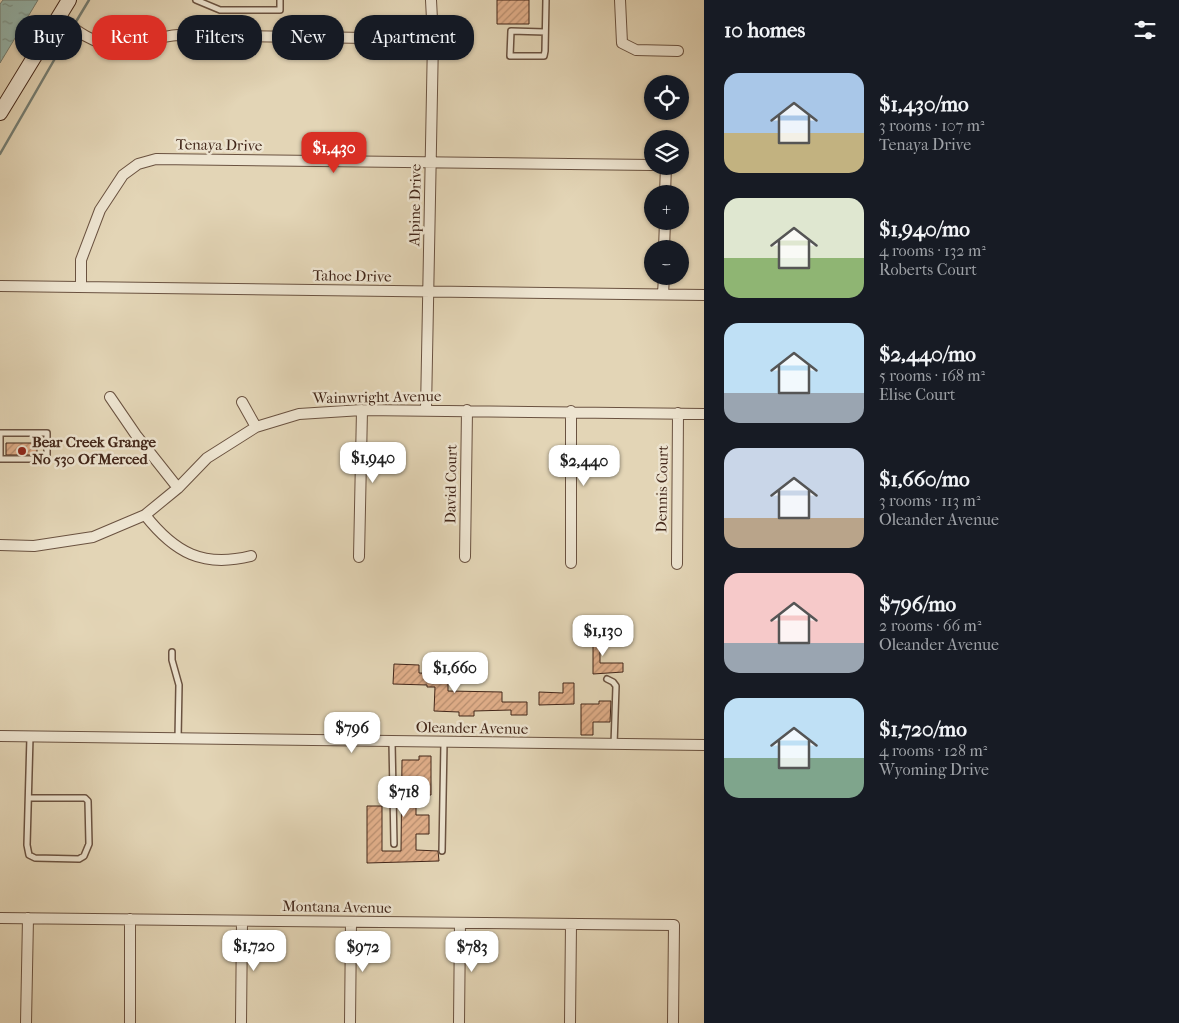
<!DOCTYPE html>
<html lang="en">
<head>
<meta charset="utf-8">
<style>
  :root { --surface:#171b24; --page:#20242c; --text:#f1f3f6; --muted:#9ea1a6; --accent:#d93025 }
  body { margin:0; font-family:"IM FELL French Canon",serif; background:var(--page); color:var(--text); height:100vh; display:flex; flex-direction:column; font-size:19px; white-space:nowrap }
  * { box-sizing:border-box; margin:0 }
  p { font-size:16px; color:var(--muted) }
  .icon { flex:none; width:28px; height:28px; fill:none; stroke:currentColor; stroke-width:2; stroke-linecap:round; stroke-linejoin:round }
  .map { position:relative; flex:1; overflow:hidden }
  .drawer { display:flex; flex-direction:column; background:var(--surface); width:475px }
  .drawer>* { flex:none }
  .banner { position:absolute; left:15px; top:15px; width:475px; height:45px; display:flex; gap:10px }
  .fabs { position:absolute; left:644px; top:75px; display:grid; gap:10px }
  .fabs a { display:grid; place-items:center; width:45px; height:45px; border-radius:50%; background:var(--surface); box-shadow:0 1px 4px #0004; font-size:25px }
  .price { position:absolute; translate:-50% -42px; padding:0 11px; border-radius:10px; background:#fff; color:#222; font-size:16px; line-height:32px; filter:drop-shadow(0 1px 2px #0008) }
  .price::after { content:''; position:absolute; left:50%; top:30px; width:15px; height:11px; margin-left:-8px; background:inherit; clip-path:polygon(0 0,100% 0,50% 100%) }
  .price.active { background:var(--accent); color:#fff }
  ul { padding:0; list-style:none }
  li { display:flex; align-items:center; gap:15px; height:125px; padding:0 20px }
  li span { display:grid; place-items:center; flex:none; width:140px; height:100px; border-radius:15px; color:#555 }
  li>.icon { margin-inline-start:auto }
  span .icon { width:60px; height:60px; fill:#fffc; stroke-width:1 }
  li b { font-size:21px }
  h2 { display:flex; justify-content:space-between; align-items:center; height:60px; padding:0 20px; font-size:21px }
  .chip { padding:0 18px; border-radius:20px; background:var(--surface); box-shadow:0 1px 4px #0004; font-size:18px; line-height:45px }
  .chip.active { background:var(--accent); color:#fff }
  main { display:flex; flex:1; min-height:0 }
  .map>svg:first-child { display:block }
  .water { fill:url(#water-ripples); stroke:#747e74 }
  .lines { fill:none; stroke-linecap:round; stroke-linejoin:round }
  .stream { stroke:#747e74; stroke-width:2.5 }
  .building { fill:url(#building-hatch); stroke:#422619 }
  .lane-casing { stroke:#6a5240; stroke-width:8 }
  .street-casing { stroke:#6a5240; stroke-width:12 }
  .secondary-casing { stroke:#422619; stroke-width:16 }
  .lane { stroke:#ede4d0; stroke-width:5 }
  .street { stroke:#ede4d0; stroke-width:10 }
  .secondary { stroke:#ede4d0; stroke-width:14 }
  .poi-dot { fill:#8f2418; stroke:#ede4d0; stroke-width:2 }
  .labels { text-anchor:middle; dominant-baseline:central; stroke-width:5; stroke-linejoin:round; paint-order:stroke }
  .street-label { font-size:15px; fill:#422619; stroke:#ede4d0 }
  .poi-label { font-size:15px; font-weight:bold; fill:#422619; stroke:#ede4d0; text-anchor:start }
</style>
</head>
<body>
<main>
<div class="map">
<svg width="704" height="1023" viewBox="0 0 704 1023">
  <defs>
    <pattern id="water-ripples" width="26" height="14" patternUnits="userSpaceOnUse" patternTransform="scale(1.25)"><rect width="26" height="14" fill="#95b8b0"/><path d="M2 4q2-2 4 0t4 0M15 11q2-2 4 0t4 0" fill="none" stroke="#7b958e"/></pattern>
    <pattern id="building-hatch" width="6" height="6" patternUnits="userSpaceOnUse" patternTransform="scale(1.25)"><rect width="6" height="6" fill="#dfad88"/><path d="M-1 1l2-2M0 6l6-6M5 7l2-2" fill="none" stroke="#b68d6e"/></pattern>
  </defs>
  <rect width="100%" height="100%" fill="#e3d5b6"/>
  <filter id="stains"><feTurbulence type="fractalNoise" baseFrequency=".004" numOctaves="4"/><feColorMatrix values="0 0 0 0 .2 0 0 0 0 .09 0 0 0 0 .02 0 0 0 .5 -.17"/></filter>
  <radialGradient id="worn" r=".72"><stop offset=".6" stop-color="#630" stop-opacity="0"/><stop offset="1" stop-color="#630" stop-opacity=".3"/></radialGradient>
  <path class="water" d="M3,0H38L0,63V4Z"/>
  <g class="lines">
    <path class="stream" d="M74,25L89,0
      M0,154L72,29"/>
  </g>
  <path class="building" d="M497,0H529V24H497Z
    M6,443H37V455H6Z
    M591,636H612V645H600V663H623V672L593,674V645H591Z
    M394,664L419,665V673L448,674V691L502,692V702H527V715H511V710L474,711V716H459V712L434,711L435,687H427V685L393,684Z
    M563,683H574V704L539,705V692L563,693Z
    M599,701H611L610,722H593V735H581V704H599Z
    M419,756H431V795H416V815H429V834H416V850L438,851L439,861L367,863V806H382V851H401L402,760H419Z"/>
  <g class="lines">
    <defs>
      <path id="lane" d="M196,0L220,10H280V0
        M545,32L511,31L510,56H544L545,51L546,0
        M0,433H47V459H0Z
        M172,652V660L179,685L178,739
        M607,679L613,682L616,686L614,745
        M392,742L394,844
        M29,798H85L88,801L89,844L84,856L79,859L35,858L29,855L27,845L30,737
        M442,851L444,743"/>
      <path id="street" d="M620,0L622,43L636,50L678,51
        M58,17C75,30 95,45 117,46C137,46 158,36 178,35L433,39
        M665,194L666,166
        M664,249L665,221
        M0,286L704,295
        M81,287V260L100,210L123,175L138,164L156,159L652,165
        M663,294L664,276
        M110,397L136,435L178,488
        M242,402L256,427
        M426,410L433,39L431,0
        M145,515C175,553 203,568 251,556
        M0,545L34,546L93,537L145,515L178,488L207,458L256,427L299,414L362,410L704,414
        M359,557L362,410
        M465,557L467,410
        M571,563V411
        M677,564L678,413
        M0,736L704,745
        M0,918L674,925L673,1023
        M130,919V1023
        M26,1023L28,918
        M241,1023L242,921
        M350,1023L351,923
        M459,1023L460,923
        M570,1023L571,924"/>
      <path id="secondary" d="M0,113L69,0"/>
    </defs>
    <use href="#lane" class="lane-casing"/>
    <use href="#street" class="street-casing"/>
    <use href="#secondary" class="secondary-casing"/>
    <use href="#lane" class="lane"/>
    <use href="#street" class="street"/>
    <use href="#secondary" class="secondary"/>
  </g>
  <circle class="poi-dot" cx="22" cy="451" r="5"/>
  <g class="labels">
    <g class="street-label">
      <text transform="translate(219 145) rotate(1)">Tenaya Drive</text>
      <text transform="translate(415 205) rotate(-89)">Alpine Drive</text>
      <text transform="translate(352 276) rotate(1)">Tahoe Drive</text>
      <text transform="translate(377 397) rotate(-1)">Wainwright Avenue</text>
      <text transform="translate(451 484) rotate(-89)">David Court</text>
      <text transform="translate(662 489) rotate(-89)">Dennis Court</text>
      <text transform="translate(472 728) rotate(1)">Oleander Avenue</text>
      <text transform="translate(337 907) rotate(1)">Montana Avenue</text>
    </g>
    <g class="poi-label">
      <text x="32" y="442">Bear Creek Grange<tspan x="32" dy="17">No 530 Of Merced</tspan></text>
    </g>
  </g>
  <rect width="100%" height="100%" filter="url(#stains)"/>
  <rect width="100%" height="100%" fill="url(#worn)"/>
</svg>
<div class="fabs">
<a><svg class="icon" aria-label="locate" viewBox="0 0 24 24"><circle cx="12" cy="12" r="6"/><path d="M12 2v4M12 18v4M2 12h4M18 12h4"/></svg></a>
<a><svg class="icon" aria-label="layers" viewBox="0 0 24 24"><path d="M12 4l9 5-9 5-9-5zM3 14l9 5 9-5"/></svg></a>
<a>+</a>
<a>−</a>
</div>
<b class="price active" style="left:334px;top:174px">$1,430</b>
<b class="price" style="left:373px;top:484px">$1,940</b>
<b class="price" style="left:584px;top:487px">$2,440</b>
<b class="price" style="left:603px;top:657px">$1,130</b>
<b class="price" style="left:455px;top:694px">$1,660</b>
<b class="price" style="left:352px;top:754px">$796</b>
<b class="price" style="left:404px;top:818px">$718</b>
<b class="price" style="left:254px;top:972px">$1,720</b>
<b class="price" style="left:363px;top:973px">$972</b>
<b class="price" style="left:472px;top:973px">$783</b>
<div class="banner">
<a class="chip">Buy</a>
<a class="chip active">Rent</a>
<a class="chip">Filters</a>
<a class="chip">New</a>
<a class="chip">Apartment</a>
</div>
</div>
<section class="drawer">
<h2>10 homes<svg class="icon" aria-label="filters" viewBox="0 0 24 24"><path d="M4 7h16M4 17h16"/><circle cx="9" cy="7" r="2"/><circle cx="15" cy="17" r="2"/></svg></h2>
<ul>
<li><span style="background:linear-gradient(#a9c7e8 60%,#c2b280 0)"><svg class="icon" aria-label="home" viewBox="0 0 24 24"><path d="M3 11l9-7 9 7M6 9v11h12V9"/></svg></span><div><b>$1,430/mo</b><p>3 rooms · 107 m²</p><p>Tenaya Drive</p></div></li>
<li><span style="background:linear-gradient(#dfe7d0 60%,#8fb573 0)"><svg class="icon" aria-label="home" viewBox="0 0 24 24"><path d="M3 11l9-7 9 7M6 9v11h12V9"/></svg></span><div><b>$1,940/mo</b><p>4 rooms · 132 m²</p><p>Roberts Court</p></div></li>
<li><span style="background:linear-gradient(#bfe0f5 70%,#9aa5b1 0)"><svg class="icon" aria-label="home" viewBox="0 0 24 24"><path d="M3 11l9-7 9 7M6 9v11h12V9"/></svg></span><div><b>$2,440/mo</b><p>5 rooms · 168 m²</p><p>Elise Court</p></div></li>
<li><span style="background:linear-gradient(#c9d6e8 70%,#b9a48a 0)"><svg class="icon" aria-label="home" viewBox="0 0 24 24"><path d="M3 11l9-7 9 7M6 9v11h12V9"/></svg></span><div><b>$1,660/mo</b><p>3 rooms · 113 m²</p><p>Oleander Avenue</p></div></li>
<li><span style="background:linear-gradient(#f6c9c9 70%,#9aa5b1 0)"><svg class="icon" aria-label="home" viewBox="0 0 24 24"><path d="M3 11l9-7 9 7M6 9v11h12V9"/></svg></span><div><b>$796/mo</b><p>2 rooms · 66 m²</p><p>Oleander Avenue</p></div></li>
<li><span style="background:linear-gradient(#bfe0f5 60%,#7fa58c 0)"><svg class="icon" aria-label="home" viewBox="0 0 24 24"><path d="M3 11l9-7 9 7M6 9v11h12V9"/></svg></span><div><b>$1,720/mo</b><p>4 rooms · 128 m²</p><p>Wyoming Drive</p></div></li>
</ul>
</section>
</main>
</body>
</html>
